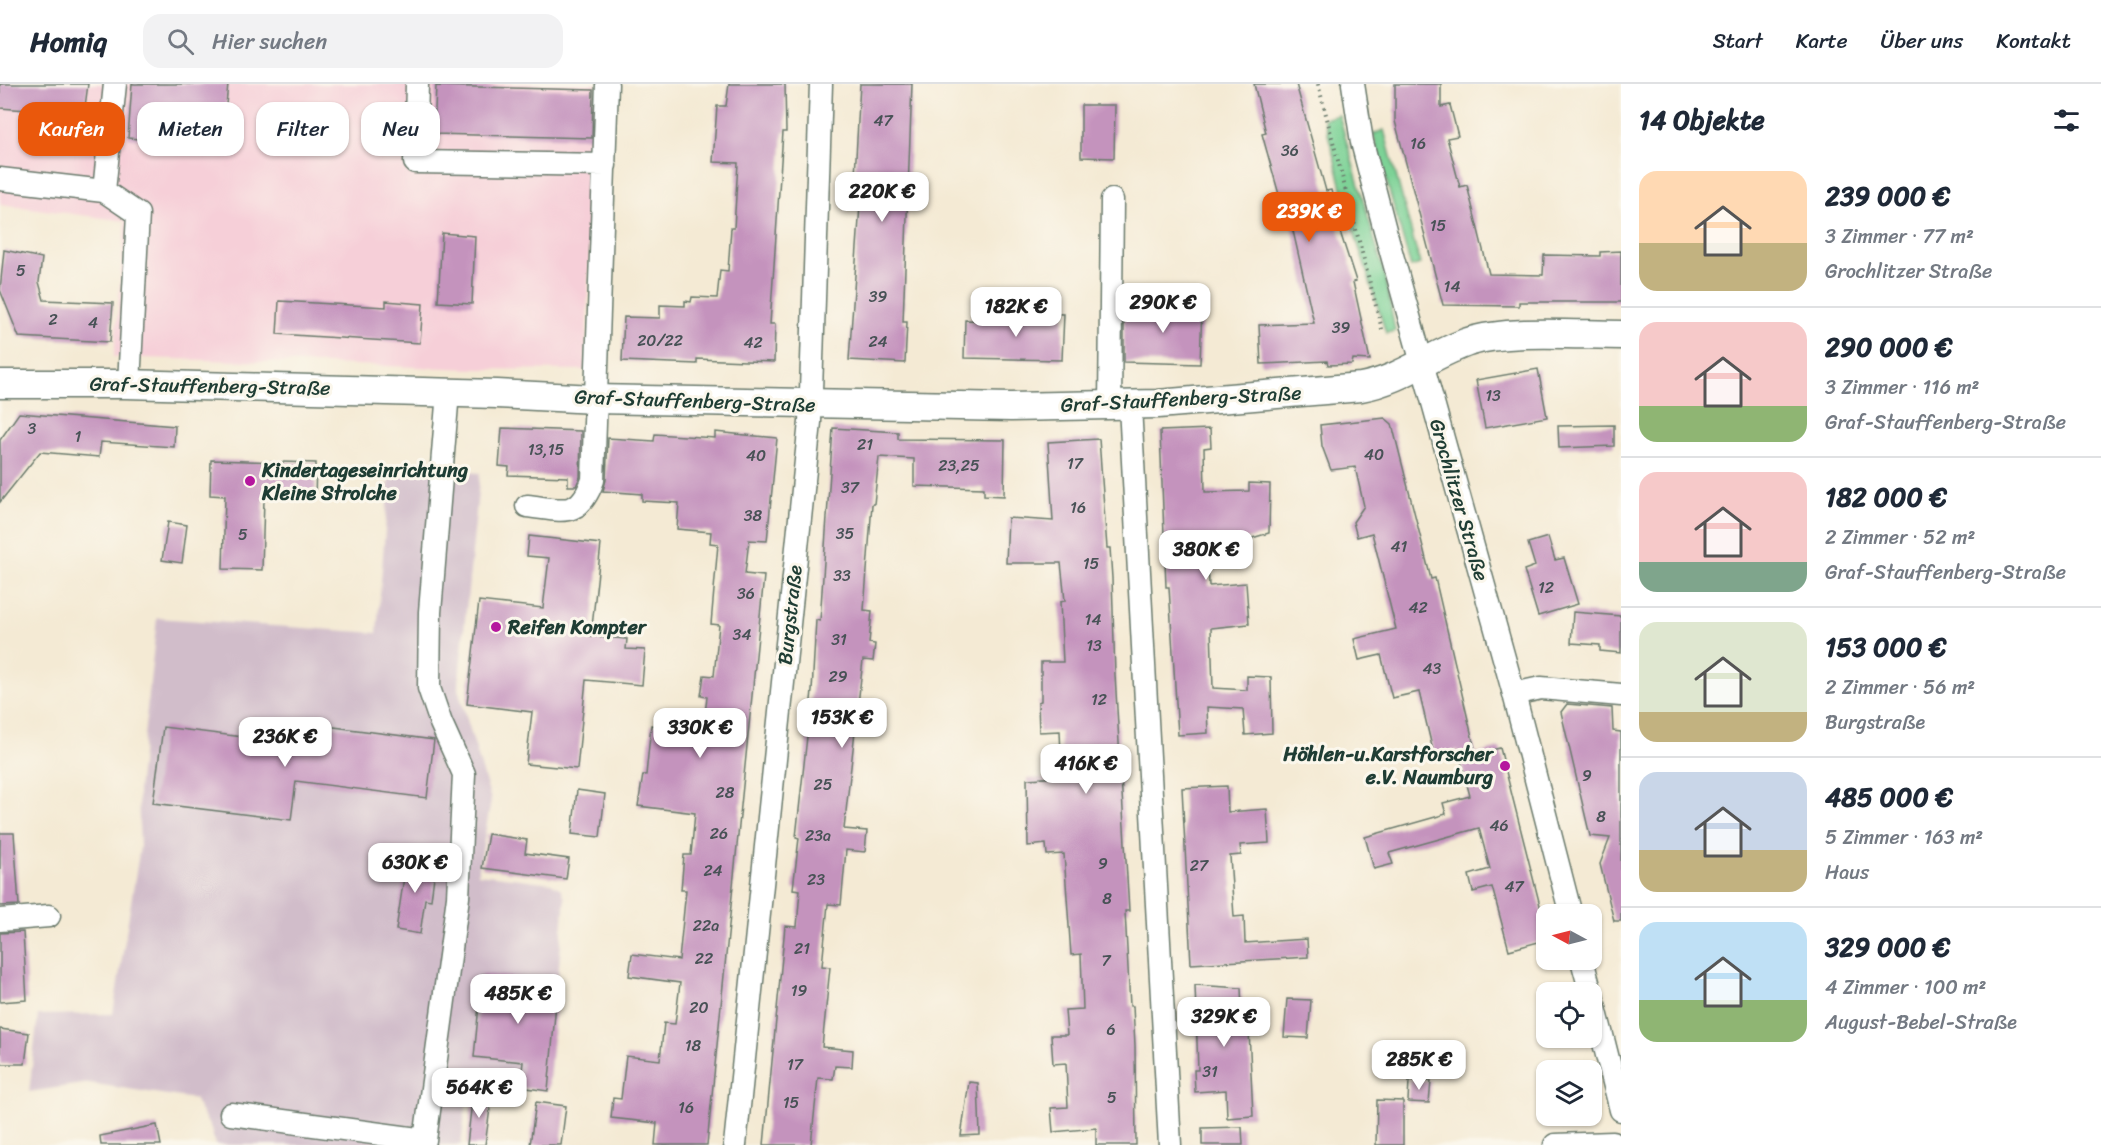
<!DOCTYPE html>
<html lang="de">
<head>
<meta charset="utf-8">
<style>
  :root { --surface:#fff; --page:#f2f2f3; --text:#1f2937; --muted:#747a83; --line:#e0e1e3; --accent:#ea580c }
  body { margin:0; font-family:Sriracha,sans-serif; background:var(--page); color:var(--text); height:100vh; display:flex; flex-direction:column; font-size:22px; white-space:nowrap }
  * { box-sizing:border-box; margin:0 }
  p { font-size:20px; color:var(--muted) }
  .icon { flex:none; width:33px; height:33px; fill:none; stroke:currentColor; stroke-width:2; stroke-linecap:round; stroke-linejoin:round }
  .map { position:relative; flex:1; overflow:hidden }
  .panel { display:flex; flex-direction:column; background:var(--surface); width:480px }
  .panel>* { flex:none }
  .hud { position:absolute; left:18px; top:18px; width:570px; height:54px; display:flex; gap:12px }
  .needle { width:39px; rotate:277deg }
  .buttons { position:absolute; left:1536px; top:820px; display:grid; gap:12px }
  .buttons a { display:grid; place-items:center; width:66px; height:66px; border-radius:12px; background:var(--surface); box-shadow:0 2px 4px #0004; font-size:30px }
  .price { position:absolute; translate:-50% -51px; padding:0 14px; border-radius:12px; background:#fff; color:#222; font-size:20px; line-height:39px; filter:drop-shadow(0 2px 3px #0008) }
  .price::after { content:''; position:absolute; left:50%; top:36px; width:18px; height:14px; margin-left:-9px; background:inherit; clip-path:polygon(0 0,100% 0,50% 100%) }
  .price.on { background:var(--accent); color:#fff }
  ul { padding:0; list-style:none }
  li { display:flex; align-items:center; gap:18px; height:150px; padding:0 18px }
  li+li { border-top:2px solid var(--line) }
  li span { display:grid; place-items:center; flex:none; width:168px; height:120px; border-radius:18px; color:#555 }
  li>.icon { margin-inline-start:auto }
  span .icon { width:72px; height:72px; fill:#fffc; stroke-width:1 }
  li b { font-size:26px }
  h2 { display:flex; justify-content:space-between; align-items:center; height:72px; padding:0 18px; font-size:26px }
  .tag { padding:0 21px; border-radius:18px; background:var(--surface); box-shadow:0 2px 4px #0004; font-size:21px; line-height:54px }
  .tag.on { background:var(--accent); color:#fff }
  header { display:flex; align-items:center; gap:36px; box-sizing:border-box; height:84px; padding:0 30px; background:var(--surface); border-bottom:2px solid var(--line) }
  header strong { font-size:28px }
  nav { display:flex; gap:33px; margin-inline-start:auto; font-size:21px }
  .search { width:420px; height:54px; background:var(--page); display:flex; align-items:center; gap:15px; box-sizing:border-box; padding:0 21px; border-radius:18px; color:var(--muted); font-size:22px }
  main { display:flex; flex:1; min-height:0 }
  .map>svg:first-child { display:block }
  .built { fill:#f6cfd8 }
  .industrial { fill:#d1bdca }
  .green { fill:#7dd296; stroke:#4e8865; stroke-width:1.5 }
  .building { fill:#c493bd }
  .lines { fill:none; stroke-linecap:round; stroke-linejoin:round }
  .minor-casing { stroke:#6a7a6c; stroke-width:25 }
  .major-casing { stroke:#6a7a6c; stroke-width:31 }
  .path { stroke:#6a7a6c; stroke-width:4; stroke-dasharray:1.5 4.5; stroke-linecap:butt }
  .minor { stroke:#fff; stroke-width:22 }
  .major { stroke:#fff; stroke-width:28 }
  .poi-dot { fill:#b5179e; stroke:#fbf7ec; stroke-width:2 }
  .labels { text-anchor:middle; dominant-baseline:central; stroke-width:6; stroke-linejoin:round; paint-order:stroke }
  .number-label { font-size:16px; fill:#485256 }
  .street-label { font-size:20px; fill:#1f3d34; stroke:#fbf7ec }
  .poi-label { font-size:20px; font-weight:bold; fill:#1f3d34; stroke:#fbf7ec; text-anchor:start }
</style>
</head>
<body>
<header>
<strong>Homiq</strong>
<div class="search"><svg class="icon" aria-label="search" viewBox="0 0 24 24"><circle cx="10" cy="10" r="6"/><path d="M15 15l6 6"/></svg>Hier suchen</div>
<nav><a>Start</a><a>Karte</a><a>Über uns</a><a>Kontakt</a></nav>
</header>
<main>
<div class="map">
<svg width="1621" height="1061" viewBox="0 0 1621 1061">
  <rect width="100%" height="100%" fill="#fbf7ec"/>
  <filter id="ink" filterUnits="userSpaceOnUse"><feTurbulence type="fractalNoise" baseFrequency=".0167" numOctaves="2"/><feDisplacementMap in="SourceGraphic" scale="12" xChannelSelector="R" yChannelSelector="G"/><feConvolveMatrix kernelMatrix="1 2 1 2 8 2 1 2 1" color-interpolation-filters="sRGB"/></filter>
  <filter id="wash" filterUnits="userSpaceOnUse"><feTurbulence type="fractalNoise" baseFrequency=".008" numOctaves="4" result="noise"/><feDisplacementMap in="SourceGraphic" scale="24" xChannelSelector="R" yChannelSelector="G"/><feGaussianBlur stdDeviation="1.35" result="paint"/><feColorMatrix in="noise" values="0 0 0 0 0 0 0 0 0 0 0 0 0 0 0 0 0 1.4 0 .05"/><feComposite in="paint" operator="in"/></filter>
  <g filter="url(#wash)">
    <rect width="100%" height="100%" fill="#f4ead4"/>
    <path class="built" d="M0,0H596L585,286L475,285L114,273L125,137L0,120Z"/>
    <path class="industrial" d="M390,383L480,389L458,605L491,716L478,790L551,799L561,805L565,814L548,1007L469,999L461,1061H215L211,1045L194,1015L89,999L29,1008L38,931L113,930L140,763L138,707L157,534L377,549Z"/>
    <path class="green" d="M1339,31L1385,193L1395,247L1386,249L1352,141L1324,35Z
      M1384,46L1420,180L1411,183L1373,50Z"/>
    <g id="blocks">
      <path class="building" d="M0,0H88L84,30L0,24Z
        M132,0H228L222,62L128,54Z
        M729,0H785L786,48H783L770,240H775L774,278L697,275V280L622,277L624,233L660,234V221L685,222V217L691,218L692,213L717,214L720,186L728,187L731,144H734L738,79L713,78L717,22H726Z
        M860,0H912L903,238H907L905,279L849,276L862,93L855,92Z
        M1254,0H1296L1326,107L1331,106L1336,125L1333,126L1356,197L1353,198L1370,276L1353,275L1352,280L1328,281L1327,277L1261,280L1259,241L1314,239L1291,138L1287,139L1262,50L1266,49Z
        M1395,0H1441V23L1450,21L1458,52L1447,54L1460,103L1467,101L1489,190L1543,191L1544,171L1600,172V168L1621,167V218H1519V222L1443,221L1395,37Z
        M436,2L593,6L592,54L434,50Z
        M1081,21H1115L1114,74L1081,73Z
        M442,149L475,152L472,220L438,218Z
        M4,166L42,174L39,198L44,216L113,219L110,258L19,253L0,206Z
        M279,217L386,223V217L423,220L420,259L277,250Z
        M1124,221L1202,223L1200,280L1124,278Z
        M1015,229L1064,230L1062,276L964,274L965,236L1015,238Z
        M1538,285L1547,333L1485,344L1476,296Z
        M19,329L175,342L174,363L101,358L99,373L40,368L0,418V356Z
        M1385,334L1392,340L1431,495L1435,494L1476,670L1500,664L1546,845V856L1509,866L1492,803L1473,808L1469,791L1490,785L1479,744L1389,769L1393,780L1374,785L1365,753L1446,730L1443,719L1470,712L1458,666L1434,671L1419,608L1392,614L1381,571L1359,576L1354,555L1396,545L1372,449L1357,453L1353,438L1364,422L1355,383L1331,386L1322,362L1320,341Z
        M1614,341V362L1559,364L1558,342Z
        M502,344L581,347L580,393L576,402H568V393L508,391L509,383L499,382Z
        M833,344L898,348V355L1005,356L1004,412L984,411V404L914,402V375L879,373L874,420H872L864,526L872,527L869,559L875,560L873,577L863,576L844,745L867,747L865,768L846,766L841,821L828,820L822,882L830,883L822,963L853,966L852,983L835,982L833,995L818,994L811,1061H764L785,842L797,843L800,806L793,805L799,754L796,753L812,607L816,536L820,537Z
        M1210,345L1211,363L1204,364L1205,408L1249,407V399L1270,400L1269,449L1249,455L1207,456L1209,502L1246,499L1249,540L1211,544L1213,604L1247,606V592L1271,593L1272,649L1245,651L1243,625L1207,623L1208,649L1178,651L1169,503H1166L1160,347Z
        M715,348L777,354L767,457L749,456L745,490L764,492L707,1061H655L657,1039L611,1034L613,1014L621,1015L626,972L660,976L664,939L675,940L680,899L629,892L632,870L679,876L686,806H681L684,771H691L695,729L638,722L643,691H646L651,641L703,647L707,613L701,612L704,591L714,592L719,541L711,540L718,460L710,459L711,448L677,445L679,419L642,417V410L603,407L606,396L608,354L654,357L655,350L715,354Z
        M1099,355L1107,464H1110L1112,494L1115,591L1129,827H1125L1130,922H1133L1135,962L1136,1061H1096V1044L1053,1048L1051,1024L1068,1023L1066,979L1053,980L1051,951H1067L1065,926L1083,925L1081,870L1071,871L1064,770L1047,771L1046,760L1028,762L1027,695L1062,693L1060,647L1039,648L1038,618L1041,617V578H1063L1060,518L1065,517L1061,479H1006L1008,434L1053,437L1048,358Z
        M211,376L316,379L315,415L264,414L262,486L223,485L225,412L210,411Z
        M168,438L187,441L182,479L162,476Z
        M529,452L601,460L591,552L627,555L626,565L645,566L642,601L586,596L577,685L526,680L532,628L467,620L479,517L543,524L549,474L527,472Z
        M1548,453L1555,476L1564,474L1578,520L1538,532L1524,486L1535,482L1528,459Z
        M1573,528L1621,532V569L1600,567V561L1571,559Z
        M1567,620L1612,624L1613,647L1621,648V837H1614L1600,780L1610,754L1590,752L1561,628Z
        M303,639L434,656L427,714L296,697L291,736L153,719L163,643L300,660Z
        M1227,702L1228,728L1267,725L1269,759L1240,761L1241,771L1230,772L1234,833L1244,832L1245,859L1307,855L1308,873L1191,880L1182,704Z
        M577,706L605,710L600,753L572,750Z
        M0,749H14L19,821L0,822Z
        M488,750L527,756L525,769L569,775L566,795L482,784Z
        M407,773L436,777L431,816L425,815L420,850L396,846Z
        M23,848L27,916L0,918V849Z
        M482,890L558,897L548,1007L520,1003L523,978L474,973Z
        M1195,901L1241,904L1242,925H1248L1253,1032L1227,1034L1226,1006L1195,1008L1194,986H1198Z
        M1287,915L1311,916L1308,954L1284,953Z
        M0,945L29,949L25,980H0Z
        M1409,996L1431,997L1429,1019L1408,1018Z
        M969,998L978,999L980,1051L961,1052Z
        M473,1008L492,1010L485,1061H467Z
        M1377,1016L1403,1017V1061H1376Z
        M536,1018L566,1022L561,1061H530Z
        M157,1041L161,1061H101L100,1052Z
        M1242,1043L1243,1061H1202V1044Z"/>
    </g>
  </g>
  <g filter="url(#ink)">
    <use href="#blocks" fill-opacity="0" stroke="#6a7a6c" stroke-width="1.5"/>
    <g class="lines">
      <defs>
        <path id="minor" d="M115,0L104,107L138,130L129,300
          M417,0L415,78L605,81
          M1353,0L1362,58L1385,146L1514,610L1571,831
          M0,95L104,107
          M1110,322L1112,116
          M1130,322L1170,1061
          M527,422C563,426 579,435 593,396L607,0
          M1514,610L1541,604L1621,611
          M0,836L49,832
          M1582,876L1591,909
          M1592,912L1621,1026
          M231,1030L425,1056L458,813L464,690L441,639L429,604L430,528L448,308
          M735,1061L810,338L821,0
          M1555,1061L1613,1059"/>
        <path id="major" d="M0,300H125L497,310L595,315L1011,323L1158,320L1361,303C1400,296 1431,271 1468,258C1508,245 1577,251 1621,251"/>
      </defs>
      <use href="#minor" class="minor-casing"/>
      <use href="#major" class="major-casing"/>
      <path class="path" d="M1318,0L1383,249"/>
      <use href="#minor" class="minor"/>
      <use href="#major" class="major"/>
    </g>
  </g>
  <g class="poi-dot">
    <circle cx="250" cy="397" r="6"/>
    <circle cx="496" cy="543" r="6"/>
    <circle cx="1505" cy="682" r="6"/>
  </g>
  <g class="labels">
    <g class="number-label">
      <text x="883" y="36">47</text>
      <text x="1418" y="59">16</text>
      <text x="1290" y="66">36</text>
      <text x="1438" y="141">15</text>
      <text x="21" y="186">5</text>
      <text x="1452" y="202">14</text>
      <text x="878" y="212">39</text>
      <text x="53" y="235">2</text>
      <text x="93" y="238">4</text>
      <text x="1341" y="243">39</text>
      <text x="660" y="256">20/22</text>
      <text x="878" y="257">24</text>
      <text x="753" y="258">42</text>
      <text x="1493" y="311">13</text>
      <text x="32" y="344">3</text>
      <text x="78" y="352">1</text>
      <text x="865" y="360">21</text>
      <text x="546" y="365">13,15</text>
      <text x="1374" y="370">40</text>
      <text x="756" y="371">40</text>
      <text x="1075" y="379">17</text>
      <text x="959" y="381">23,25</text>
      <text x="850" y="403">37</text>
      <text x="1078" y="423">16</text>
      <text x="753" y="431">38</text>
      <text x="845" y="449">35</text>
      <text x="243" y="450">5</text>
      <text x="1399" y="462">41</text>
      <text x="1091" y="479">15</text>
      <text x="842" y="491">33</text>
      <text x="1546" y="503">12</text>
      <text x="746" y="509">36</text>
      <text x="1418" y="523">42</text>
      <text x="1093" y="535">14</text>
      <text x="742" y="550">34</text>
      <text x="839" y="555">31</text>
      <text x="1094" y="561">13</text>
      <text x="1432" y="584">43</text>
      <text x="838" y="592">29</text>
      <text x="1099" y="615">12</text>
      <text x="1587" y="691">9</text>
      <text x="823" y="700">25</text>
      <text x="725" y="708">28</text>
      <text x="1601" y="732">8</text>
      <text x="1499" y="741">46</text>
      <text x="719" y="749">26</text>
      <text x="818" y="751">23a</text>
      <text x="1103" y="779">9</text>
      <text x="1199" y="781">27</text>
      <text x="713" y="786">24</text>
      <text x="816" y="795">23</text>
      <text x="1514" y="802">47</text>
      <text x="1107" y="814">8</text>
      <text x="706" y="841">22a</text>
      <text x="802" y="864">21</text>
      <text x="704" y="874">22</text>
      <text x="1106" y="876">7</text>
      <text x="799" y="906">19</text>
      <text x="699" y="923">20</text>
      <text x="1111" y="945">6</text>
      <text x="693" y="961">18</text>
      <text x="795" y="980">17</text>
      <text x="1210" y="987">31</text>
      <text x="1112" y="1013">5</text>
      <text x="791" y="1018">15</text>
      <text x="686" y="1023">16</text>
    </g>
    <g class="street-label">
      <text transform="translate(210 302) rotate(1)">Graf-Stauffenberg-Straße</text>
      <text transform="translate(1181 315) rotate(-3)">Graf-Stauffenberg-Straße</text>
      <text transform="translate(695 317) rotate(2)">Graf-Stauffenberg-Straße</text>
      <text transform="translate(1459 416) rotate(74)">Grochlitzer Straße</text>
      <text transform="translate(790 531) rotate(-84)">Burgstraße</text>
    </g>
    <g class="poi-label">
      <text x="262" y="386">Kindertageseinrichtung<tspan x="262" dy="23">Kleine Strolche</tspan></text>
      <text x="508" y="543">Reifen Kompter</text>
      <text x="1493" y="670" text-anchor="end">Höhlen-u.Karstforscher<tspan x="1493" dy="23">e.V. Naumburg</tspan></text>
    </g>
  </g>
</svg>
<div class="buttons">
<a><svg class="needle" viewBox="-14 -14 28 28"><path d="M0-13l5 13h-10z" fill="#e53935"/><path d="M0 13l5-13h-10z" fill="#747a83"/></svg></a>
<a><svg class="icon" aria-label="locate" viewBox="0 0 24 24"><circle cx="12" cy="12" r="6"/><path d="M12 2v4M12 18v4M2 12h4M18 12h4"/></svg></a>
<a><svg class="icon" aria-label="layers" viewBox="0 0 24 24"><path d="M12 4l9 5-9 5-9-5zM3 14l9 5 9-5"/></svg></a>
</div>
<b class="price" style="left:882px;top:139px">220K €</b>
<b class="price on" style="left:1309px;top:159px">239K €</b>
<b class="price" style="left:1163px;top:250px">290K €</b>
<b class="price" style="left:1016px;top:254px">182K €</b>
<b class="price" style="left:1206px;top:497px">380K €</b>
<b class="price" style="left:842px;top:665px">153K €</b>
<b class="price" style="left:700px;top:675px">330K €</b>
<b class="price" style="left:285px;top:684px">236K €</b>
<b class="price" style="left:1086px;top:711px">416K €</b>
<b class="price" style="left:415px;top:810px">630K €</b>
<b class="price" style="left:518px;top:941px">485K €</b>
<b class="price" style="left:1224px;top:964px">329K €</b>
<b class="price" style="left:1419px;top:1007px">285K €</b>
<b class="price" style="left:479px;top:1035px">564K €</b>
<div class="hud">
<a class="tag on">Kaufen</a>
<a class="tag">Mieten</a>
<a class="tag">Filter</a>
<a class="tag">Neu</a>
</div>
</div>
<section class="panel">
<h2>14 Objekte<svg class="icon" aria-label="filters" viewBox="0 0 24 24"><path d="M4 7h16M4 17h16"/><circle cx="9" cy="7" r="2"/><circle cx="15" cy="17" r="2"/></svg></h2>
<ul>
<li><span style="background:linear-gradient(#ffd9b3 60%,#c2b280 0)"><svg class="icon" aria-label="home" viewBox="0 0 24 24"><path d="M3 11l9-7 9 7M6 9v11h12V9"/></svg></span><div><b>239 000 €</b><p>3 Zimmer · 77 m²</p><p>Grochlitzer Straße</p></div></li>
<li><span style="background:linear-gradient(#f6c9c9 70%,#8fb573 0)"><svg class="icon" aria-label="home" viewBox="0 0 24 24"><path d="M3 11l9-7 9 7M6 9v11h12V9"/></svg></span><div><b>290 000 €</b><p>3 Zimmer · 116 m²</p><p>Graf-Stauffenberg-Straße</p></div></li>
<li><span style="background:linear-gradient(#f6c9c9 75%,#7fa58c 0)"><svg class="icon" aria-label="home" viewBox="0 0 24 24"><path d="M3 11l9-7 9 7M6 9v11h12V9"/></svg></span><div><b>182 000 €</b><p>2 Zimmer · 52 m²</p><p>Graf-Stauffenberg-Straße</p></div></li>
<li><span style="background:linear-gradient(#dfe7d0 75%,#c2b280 0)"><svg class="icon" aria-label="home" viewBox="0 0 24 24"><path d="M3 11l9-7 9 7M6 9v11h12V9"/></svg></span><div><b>153 000 €</b><p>2 Zimmer · 56 m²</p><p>Burgstraße</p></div></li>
<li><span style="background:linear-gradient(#c9d6e8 65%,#c2b280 0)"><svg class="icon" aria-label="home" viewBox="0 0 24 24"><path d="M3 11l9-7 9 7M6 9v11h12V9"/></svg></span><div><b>485 000 €</b><p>5 Zimmer · 163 m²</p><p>Haus</p></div></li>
<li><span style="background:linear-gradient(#bfe0f5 65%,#8fb573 0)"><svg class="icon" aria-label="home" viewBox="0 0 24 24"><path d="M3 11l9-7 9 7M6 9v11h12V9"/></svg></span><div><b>329 000 €</b><p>4 Zimmer · 100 m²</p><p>August-Bebel-Straße</p></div></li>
</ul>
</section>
</main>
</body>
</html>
